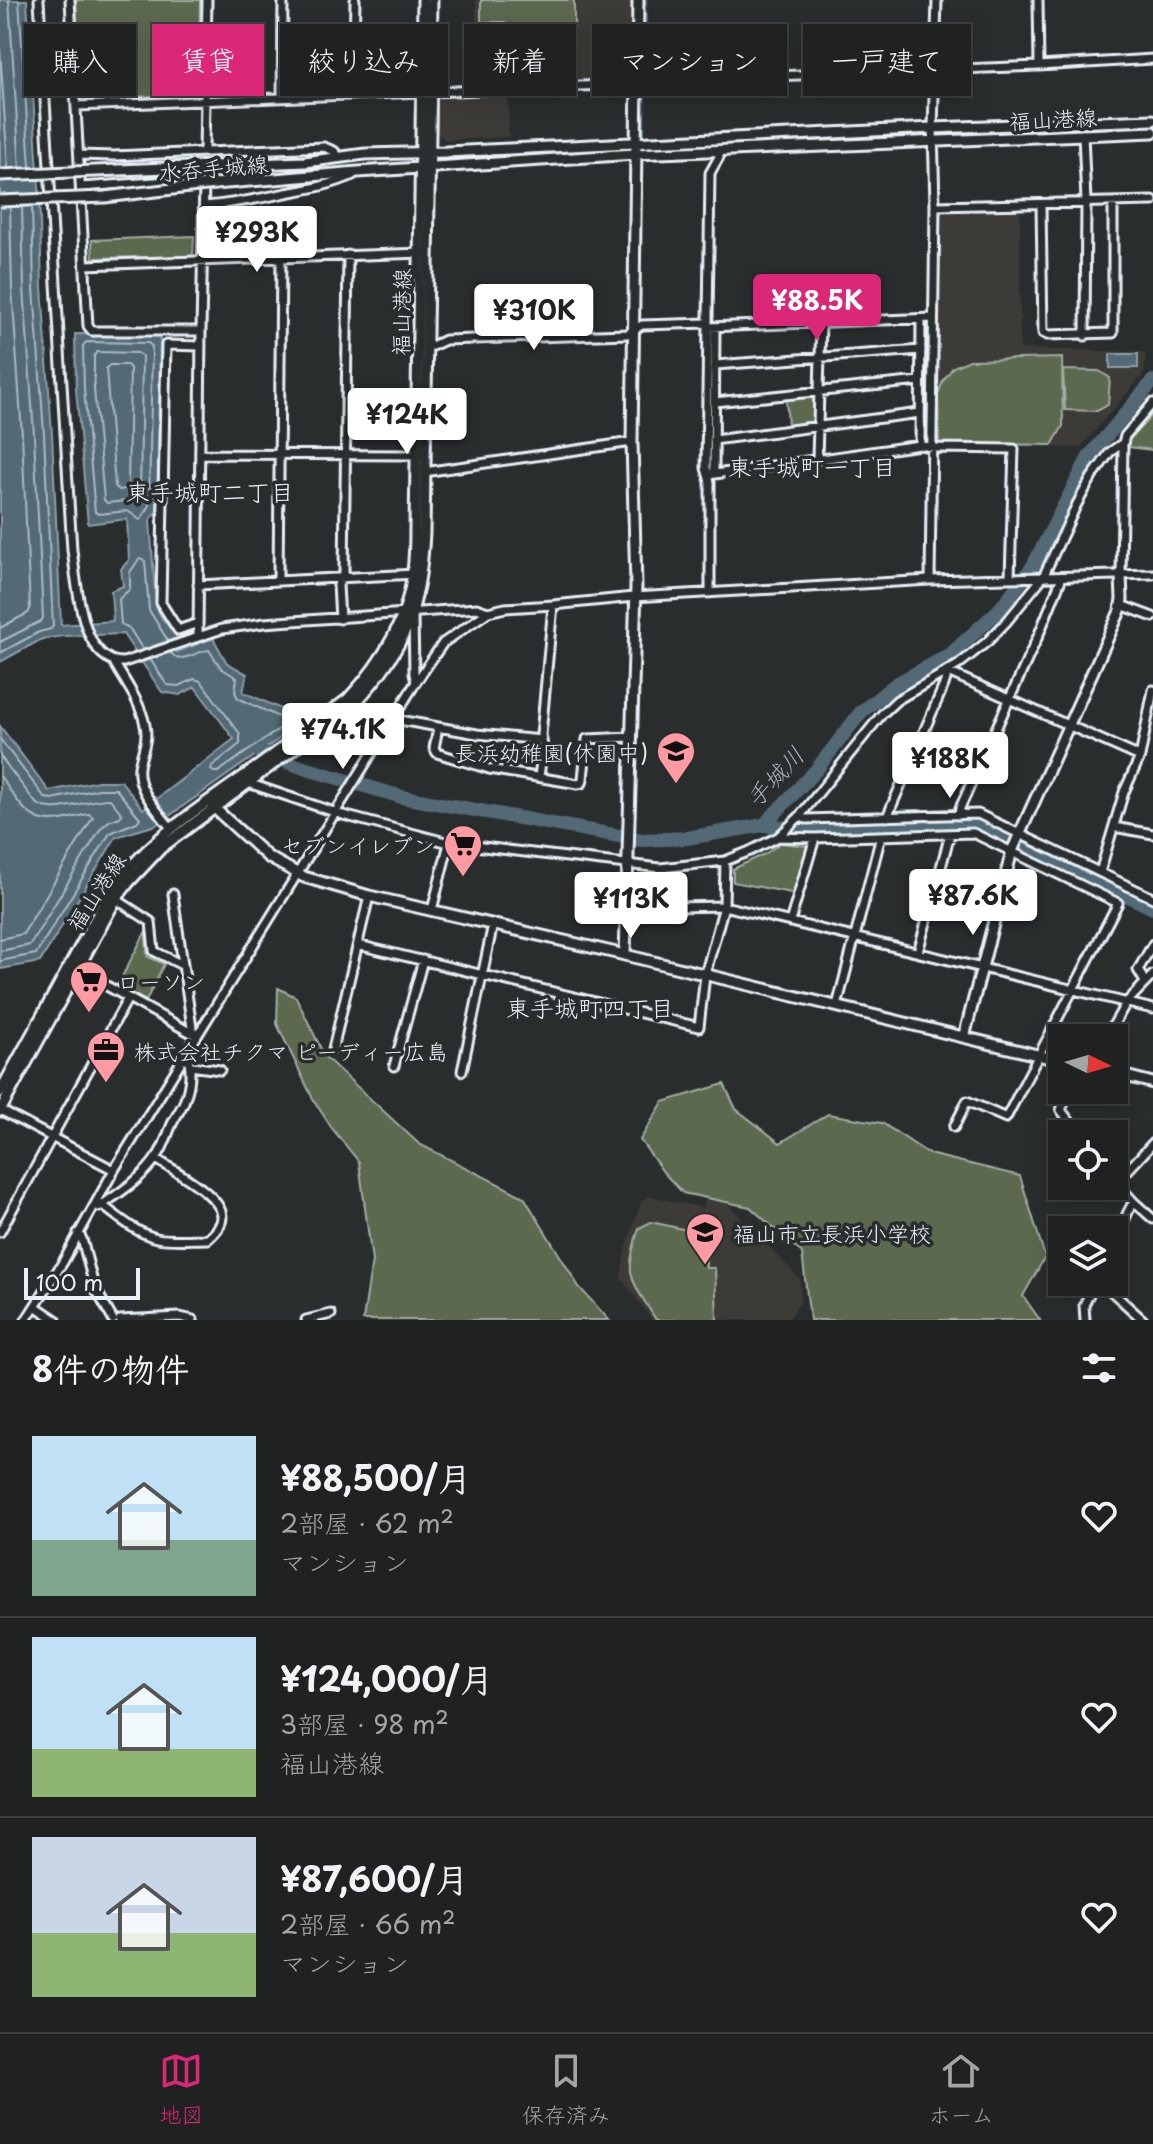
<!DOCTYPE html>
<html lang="ja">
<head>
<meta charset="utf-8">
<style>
  :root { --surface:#202222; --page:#282a2a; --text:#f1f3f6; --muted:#a2a4a5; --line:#3d3f40; --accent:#db2777 }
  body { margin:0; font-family:"Playpen Sans","Klee One",sans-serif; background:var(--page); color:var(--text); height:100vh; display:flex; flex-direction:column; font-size:30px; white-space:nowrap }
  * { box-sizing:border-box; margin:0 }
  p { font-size:26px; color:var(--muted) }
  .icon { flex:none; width:44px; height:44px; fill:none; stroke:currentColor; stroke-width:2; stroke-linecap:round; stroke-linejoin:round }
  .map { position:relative; height:1320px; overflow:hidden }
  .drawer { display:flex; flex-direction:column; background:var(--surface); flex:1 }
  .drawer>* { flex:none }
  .top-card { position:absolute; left:24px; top:24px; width:1106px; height:72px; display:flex; gap:16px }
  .needle { width:52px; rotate:95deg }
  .controls { position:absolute; left:1048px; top:1024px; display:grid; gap:16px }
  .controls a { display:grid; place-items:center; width:80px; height:80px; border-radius:0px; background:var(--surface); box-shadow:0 4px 20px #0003,0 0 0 2px var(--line); font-size:40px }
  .scale { position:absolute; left:24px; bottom:20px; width:116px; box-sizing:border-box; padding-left:8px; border:4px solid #e8f1f8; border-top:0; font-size:22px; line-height:28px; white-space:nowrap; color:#e8f1f8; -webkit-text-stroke:6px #2a2d2e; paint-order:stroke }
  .price { position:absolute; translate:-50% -68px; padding:0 18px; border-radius:8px; background:#fff; color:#222; font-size:26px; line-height:52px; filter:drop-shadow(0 2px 4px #0008) }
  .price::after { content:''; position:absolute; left:50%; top:48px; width:24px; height:18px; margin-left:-12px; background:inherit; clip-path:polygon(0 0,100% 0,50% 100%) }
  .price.current { background:var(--accent); color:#fff }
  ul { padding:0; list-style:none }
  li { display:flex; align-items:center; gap:24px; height:200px; padding:0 32px }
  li+li { border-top:2px solid var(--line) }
  li span { display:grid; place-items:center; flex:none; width:224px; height:160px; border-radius:0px; color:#555 }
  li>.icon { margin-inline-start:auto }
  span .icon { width:96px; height:96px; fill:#fffc; stroke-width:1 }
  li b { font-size:34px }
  h2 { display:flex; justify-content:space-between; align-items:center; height:96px; padding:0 32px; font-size:34px }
  .tag { padding:0 28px; border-radius:0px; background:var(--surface); box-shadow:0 4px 20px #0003,0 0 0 2px var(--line); font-size:28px; line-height:72px }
  .tag.current { background:var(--accent); color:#fff }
  .tabs { display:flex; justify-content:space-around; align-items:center; height:112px; border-top:2px solid var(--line); background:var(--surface); font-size:22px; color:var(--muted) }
  .tabs a { display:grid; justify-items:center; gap:4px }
  .tabs .current { color:var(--accent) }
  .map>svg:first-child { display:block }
  .built { fill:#3c3a37 }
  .green { fill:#5c6950; stroke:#a2ada4; stroke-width:2 }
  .water { fill:#526976; stroke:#8e9faa; stroke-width:2 }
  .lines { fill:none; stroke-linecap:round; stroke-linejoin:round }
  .shore { stroke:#acbbc4; stroke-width:2 }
  .canal { stroke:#526976; stroke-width:8 }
  .river { stroke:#526976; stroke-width:14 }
  .street-casing { stroke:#e8f1f8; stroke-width:13 }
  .secondary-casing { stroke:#e8f1f8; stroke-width:15 }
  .street { stroke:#2a2d2e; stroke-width:7 }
  .secondary { stroke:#2a2d2e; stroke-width:9 }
  .secondary-bridge-casing { stroke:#e8f1f8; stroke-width:15; stroke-linecap:butt }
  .secondary-bridge { stroke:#2a2d2e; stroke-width:9 }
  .labels { text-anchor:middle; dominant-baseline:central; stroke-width:7; stroke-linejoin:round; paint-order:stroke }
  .street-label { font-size:22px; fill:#e8f1f8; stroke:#2a2d2e }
  .poi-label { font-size:22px; fill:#e8f1f8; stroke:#2a2d2e; text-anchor:start }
  .neighbourhood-label { font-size:24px; fill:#e8f1f8; stroke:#2a2d2e }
  .water-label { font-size:24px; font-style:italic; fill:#a4b4be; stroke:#2a2d2e }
</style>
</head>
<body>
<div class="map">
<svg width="1153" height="1320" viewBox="0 0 1153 1320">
  <rect width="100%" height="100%" fill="#2a2d2e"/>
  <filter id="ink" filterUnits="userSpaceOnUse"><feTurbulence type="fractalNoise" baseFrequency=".0125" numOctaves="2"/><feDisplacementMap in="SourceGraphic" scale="16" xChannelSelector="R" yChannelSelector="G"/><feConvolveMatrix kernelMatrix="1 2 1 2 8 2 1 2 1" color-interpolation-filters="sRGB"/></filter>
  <g filter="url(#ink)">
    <path class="built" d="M476,0H634L633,34H599L598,79L529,82L528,37L476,38Z
      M508,92L509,137L445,140L437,133V95Z
      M1020,209V349L1145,352V372L1080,448L937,444L939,212L940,210Z
      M649,1196L703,1208L706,1198L723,1199L800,1279L801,1301L788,1320H652L621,1277L624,1255L641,1202Z"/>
    <path class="green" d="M76,0H200L198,94L84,99L82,95Z
      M481,0H574V27H506L505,22H481Z
      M194,236L193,256L93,258L92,240Z
      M1062,358L1063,426L1052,445L939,443L938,395L943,381L953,367L970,360Z
      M1063,370L1099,371L1110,378L1108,405L1097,411L1065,410Z
      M811,396C816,403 816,415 811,422L788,425L786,399Z
      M1153,414V450L1129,447V440Z
      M780,843L808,846L797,894L733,882V869L765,854Z
      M146,931L147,956L164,964L146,1001L117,986Z
      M278,988L296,997L325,1057L419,1144L524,1197L579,1287L609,1320H363L372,1261L359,1162L331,1127L313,1099L277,1024Z
      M724,1084L736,1109L780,1143L828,1114L882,1123L929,1154L1020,1176L1045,1257L1023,1296L1040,1320H810L802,1253L750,1207L683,1193L664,1173L640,1140L663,1102Z
      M651,1222L705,1234L706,1268H715L717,1320H656C631,1278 623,1277 639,1228Z"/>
    <path class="water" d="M0,0H27L39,188L42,287L52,434L61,625L113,621L111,591L123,586L121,569L129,560L127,519L88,524L76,389L75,334L160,335L157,511L150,520L156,607L162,618L176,636L177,652L213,638L227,663L247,674L243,692L306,720L156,825L116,837L40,962L0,969V726L49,791L98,781H121L143,809L234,739L195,687L180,695L162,692L123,634L64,636L42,639L0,662Z
      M1110,354H1138V368H1110Z"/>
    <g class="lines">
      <path class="shore" d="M9,0L20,168
        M19,0L30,167
        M0,49L8,168
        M86,342L148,343L152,346L149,507L140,520L128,511L99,514L95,512L84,389L83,346Z
        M97,352L138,353L142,356L140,499L136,503L126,501L107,503L104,500L94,389V356Z
        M110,365H127L130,368L128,486L125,489L119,490L115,486L106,368Z
        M0,628L28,613L30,609L22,435L12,289L10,207
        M0,642L41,621L43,618L34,435L24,288L22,207
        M143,650L130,629L121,624L119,599L130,589V572L140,558L145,561L149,610L168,641
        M0,653L39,632L51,629L53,626L44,434L34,288L32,206
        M150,659L167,685L179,686L194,679L201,681L240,734V744L212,766L211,770L214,772H218L285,725L283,719L238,698L235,692L237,678L221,668L209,650C196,651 180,666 170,652
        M0,739L45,798L52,799L99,789H116L140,818L137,822L110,833L36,954L0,961
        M0,756L35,802C53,818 87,798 110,799L122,814L120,817L109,821L101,828L30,945L0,951
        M0,776C13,793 26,822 51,821C63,821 77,816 89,814L93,817L23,934L0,939"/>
      <path class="canal" d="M643,4V0
        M642,79L643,12
        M641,132L642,83"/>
      <path class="river" d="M260,752L304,768L402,797L642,840L687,838L764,825L799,830L975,823L1153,908
        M764,825L817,769L861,712L896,684L950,655L999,610L1033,566L1089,457L1153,381"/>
      <defs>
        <path id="street" d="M39,0L72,550C77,582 80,664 124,662L222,629L264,623L477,608L488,612L505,608L553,605L634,597L930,580L1153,574
          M70,0L88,326L92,331H201
          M1038,0L1039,66
          M431,92L631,84L640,81L1039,66L1153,59
          M353,94L355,0
          M282,97L283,0
          M77,106L421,92
          M1083,134L1086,202L1085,336
          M204,151L207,0
          M79,155L113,156L324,147L334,151L339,157
          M81,187L199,179L204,182L201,331L198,636
          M1041,204L1043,333L1047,335L1113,333V202
          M204,206C232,204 258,199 286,193C308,189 332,185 353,175
          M935,206L1153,201
          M85,265L423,253
          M708,327L933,318
          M426,345L432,346L445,340L627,334L642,325L708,323
          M715,365L921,350
          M715,402L920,381
          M714,440L920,413
          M920,445L921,319
          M200,454L418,455
          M817,459L821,323
          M424,472L632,442
          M714,474L715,327
          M708,475L920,445L937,448L1014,449L1010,578
          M1121,576L1123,443L1125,436L1153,403
          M930,580L935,206L933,128L937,0
          M278,581L281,258
          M198,585L416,574
          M710,593V482L706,468L710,173L719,157L718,150
          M1121,605L1153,617
          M413,615L414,674L416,682
          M340,619L338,585L344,572L348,255
          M198,623L178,630L161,603L166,345L201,346
          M114,662C125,682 141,703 145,725C148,739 143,749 140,762C133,787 157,810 171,828
          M394,719L477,734L542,740
          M438,728L434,748L437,753L489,769L578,784L582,783L583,779L587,739L631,737
          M539,777L543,746L541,735L553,605
          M248,783L343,815L449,843L660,868L725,861L750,851L778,837L799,817L806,819L978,814L1153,898
          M959,815L960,808L1039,634L1062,577
          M799,817L882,714L897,700L958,665L988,641L1007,621L1043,577L1077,504L1092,477L1110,452L1123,443
          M887,817L944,685L948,672L1140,757
          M1114,827L1153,834
          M778,837L815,838L973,833L1118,903L1006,1118L967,1101L954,1127
          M1100,872L1124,792L1140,757L1153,690
          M173,894L192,1028L196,1035
          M116,899L151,922L154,951L182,965
          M626,908L724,906L1153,1009
          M432,910L449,843
          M790,922L815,838
          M358,945L699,1027L705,975L724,906L725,861
          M918,952L950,834
          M78,970L195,1035
          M1145,982L1138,970L1153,944
          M837,1006L881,836
          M1106,1038L1126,1003L1153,975
          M333,1049L369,896
          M190,1066L220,1070
          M394,1066L423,960
          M462,1071L493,924
          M1070,1090L1061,1110L1079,1134
          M0,1110L114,1170
          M1114,1180L1134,1202L1153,1219
          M1116,1183L1153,1143
          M102,1205C118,1217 136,1233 157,1238C172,1241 192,1239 208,1239C214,1233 222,1226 222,1217C222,1195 173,1170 156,1159
          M99,1207C119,1193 142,1179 156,1158C164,1148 167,1135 172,1124C176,1116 181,1109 184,1102C190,1087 193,1067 186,1053
          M0,1232L128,998
          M78,1233L82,1239L94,1286L113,1320
          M1114,1248C1122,1233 1123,1216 1134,1202
          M1101,1282L1143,1320
          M35,1306L56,1320
          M26,1320L63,1262L114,1170L416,682L443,643L488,612
          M120,1320L180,1317L193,1320
          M306,1320L331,1314
          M1085,1320L1084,1305L1095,1282"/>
        <path id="secondary" d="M190,167L305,162L365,154L446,152L933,128L1153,120
          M215,184L358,172L635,154L1153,132
          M212,806L268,857L304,877L369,896L625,955L1062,1061
          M625,955L636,586L632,442L638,0
          M964,1037L1012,851L1120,611L1122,599L1121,576
          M1114,1073L1153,1083
          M0,1092L108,896C145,842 188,816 240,779C277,753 312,726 348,699C382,663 408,621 413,571C415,556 415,541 415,527L423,0
          M0,1111L116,899L129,882L161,848L355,703C407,648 420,607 424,533L432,0"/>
      </defs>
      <use href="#street" class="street-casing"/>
      <use href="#secondary" class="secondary-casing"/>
      <use href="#street" class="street"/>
      <use href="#secondary" class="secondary"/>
      <defs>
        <path id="secondary-bridge" d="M0,175L190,167
          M0,201L105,197L215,184"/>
      </defs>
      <use href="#secondary-bridge" class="secondary-bridge-casing"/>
      <use href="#secondary-bridge" class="secondary-bridge"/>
    </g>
  </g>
  <defs>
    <symbol id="school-pin" viewBox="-11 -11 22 30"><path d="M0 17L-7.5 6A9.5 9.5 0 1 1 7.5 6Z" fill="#ff9aa2" stroke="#2a2d2e"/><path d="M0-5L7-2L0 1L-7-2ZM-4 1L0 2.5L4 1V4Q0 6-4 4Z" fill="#111"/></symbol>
    <symbol id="supermarket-pin" viewBox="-11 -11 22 30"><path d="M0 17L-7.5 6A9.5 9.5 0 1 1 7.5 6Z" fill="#ff9aa2" stroke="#2a2d2e"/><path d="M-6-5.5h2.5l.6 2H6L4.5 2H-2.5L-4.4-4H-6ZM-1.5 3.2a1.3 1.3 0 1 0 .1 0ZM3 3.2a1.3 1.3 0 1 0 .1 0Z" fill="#111"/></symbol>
    <symbol id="office-pin" viewBox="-11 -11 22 30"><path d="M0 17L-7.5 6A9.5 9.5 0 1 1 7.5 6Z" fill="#ff9aa2" stroke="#2a2d2e"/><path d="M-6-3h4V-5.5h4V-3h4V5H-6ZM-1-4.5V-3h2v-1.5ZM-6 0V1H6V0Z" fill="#111"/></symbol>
  </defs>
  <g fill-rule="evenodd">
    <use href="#school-pin" x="654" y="729" width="44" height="60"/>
    <use href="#supermarket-pin" x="441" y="822" width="44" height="60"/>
    <use href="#supermarket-pin" x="67" y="958" width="44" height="60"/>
    <use href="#office-pin" x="84" y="1028" width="44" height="60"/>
    <use href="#school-pin" x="683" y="1210" width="44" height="60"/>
  </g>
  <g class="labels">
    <g class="street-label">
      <text transform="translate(1053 118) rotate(-3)">福山港線</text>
      <text transform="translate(213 167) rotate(-5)">水呑手城線</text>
      <text transform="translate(400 312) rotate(-89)">福山港線</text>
      <text transform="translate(95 891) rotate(-57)">福山港線</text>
    </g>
    <g class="poi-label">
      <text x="648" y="751" text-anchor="end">長浜幼稚園(休園中)</text>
      <text x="435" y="844" text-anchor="end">セブンイレブン</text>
      <text x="117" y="980">ローソン</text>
      <text x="134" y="1050">株式会社チクマ ピーディー広島</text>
      <text x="733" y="1232">福山市立長浜小学校</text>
    </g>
    <g class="neighbourhood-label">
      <text x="812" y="466">東手城町一丁目</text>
      <text x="210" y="491">東手城町二丁目</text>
      <text x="590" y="1007">東手城町四丁目</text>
    </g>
    <g class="water-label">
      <text transform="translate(774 776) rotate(-47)">手城川</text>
    </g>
  </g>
</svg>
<div class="controls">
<a><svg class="needle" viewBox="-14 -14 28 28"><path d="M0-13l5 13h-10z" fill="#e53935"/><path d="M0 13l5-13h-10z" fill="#a2a4a5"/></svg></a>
<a><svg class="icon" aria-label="locate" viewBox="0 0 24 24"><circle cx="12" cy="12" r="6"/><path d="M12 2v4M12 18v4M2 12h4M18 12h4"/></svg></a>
<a><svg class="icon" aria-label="layers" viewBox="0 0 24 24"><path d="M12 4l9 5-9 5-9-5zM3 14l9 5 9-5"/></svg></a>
</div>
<div class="scale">100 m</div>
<b class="price" style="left:257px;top:274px">¥293K</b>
<b class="price current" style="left:817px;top:342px">¥88.5K</b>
<b class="price" style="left:534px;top:352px">¥310K</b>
<b class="price" style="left:407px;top:456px">¥124K</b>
<b class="price" style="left:343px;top:771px">¥74.1K</b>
<b class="price" style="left:950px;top:800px">¥188K</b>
<b class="price" style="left:973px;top:937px">¥87.6K</b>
<b class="price" style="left:631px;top:940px">¥113K</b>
<div class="top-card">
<a class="tag">購入</a>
<a class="tag current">賃貸</a>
<a class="tag">絞り込み</a>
<a class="tag">新着</a>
<a class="tag">マンション</a>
<a class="tag">一戸建て</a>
</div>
</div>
<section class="drawer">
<h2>8件の物件<svg class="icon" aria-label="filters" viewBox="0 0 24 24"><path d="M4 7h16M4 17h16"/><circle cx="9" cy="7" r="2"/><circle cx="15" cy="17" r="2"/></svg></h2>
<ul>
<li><span style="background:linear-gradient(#bfe0f5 65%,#7fa58c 0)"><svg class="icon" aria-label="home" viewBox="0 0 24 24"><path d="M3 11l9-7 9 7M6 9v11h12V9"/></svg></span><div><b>¥88,500/月</b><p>2部屋 · 62 m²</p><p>マンション</p></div><svg class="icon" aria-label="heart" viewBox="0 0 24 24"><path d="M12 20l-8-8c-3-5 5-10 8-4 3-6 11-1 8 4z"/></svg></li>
<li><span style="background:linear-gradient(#bfe0f5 70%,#8fb573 0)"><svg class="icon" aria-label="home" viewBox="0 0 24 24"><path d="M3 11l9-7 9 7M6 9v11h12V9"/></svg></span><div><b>¥124,000/月</b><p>3部屋 · 98 m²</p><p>福山港線</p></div><svg class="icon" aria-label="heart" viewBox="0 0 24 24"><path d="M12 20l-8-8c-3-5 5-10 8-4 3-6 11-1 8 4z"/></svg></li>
<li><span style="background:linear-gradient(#c9d6e8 60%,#8fb573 0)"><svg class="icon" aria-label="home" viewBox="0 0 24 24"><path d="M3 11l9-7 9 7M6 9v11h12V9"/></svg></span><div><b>¥87,600/月</b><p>2部屋 · 66 m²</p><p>マンション</p></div><svg class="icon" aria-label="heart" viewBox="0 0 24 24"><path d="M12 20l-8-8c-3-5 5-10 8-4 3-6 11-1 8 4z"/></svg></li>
</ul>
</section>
<nav class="tabs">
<a class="current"><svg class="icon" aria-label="map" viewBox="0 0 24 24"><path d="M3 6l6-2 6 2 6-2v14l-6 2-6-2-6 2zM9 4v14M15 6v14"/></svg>地図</a>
<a><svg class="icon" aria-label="saved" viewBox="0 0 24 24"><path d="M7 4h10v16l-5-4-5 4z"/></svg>保存済み</a>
<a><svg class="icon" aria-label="home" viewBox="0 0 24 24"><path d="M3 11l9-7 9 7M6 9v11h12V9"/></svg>ホーム</a>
</nav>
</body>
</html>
